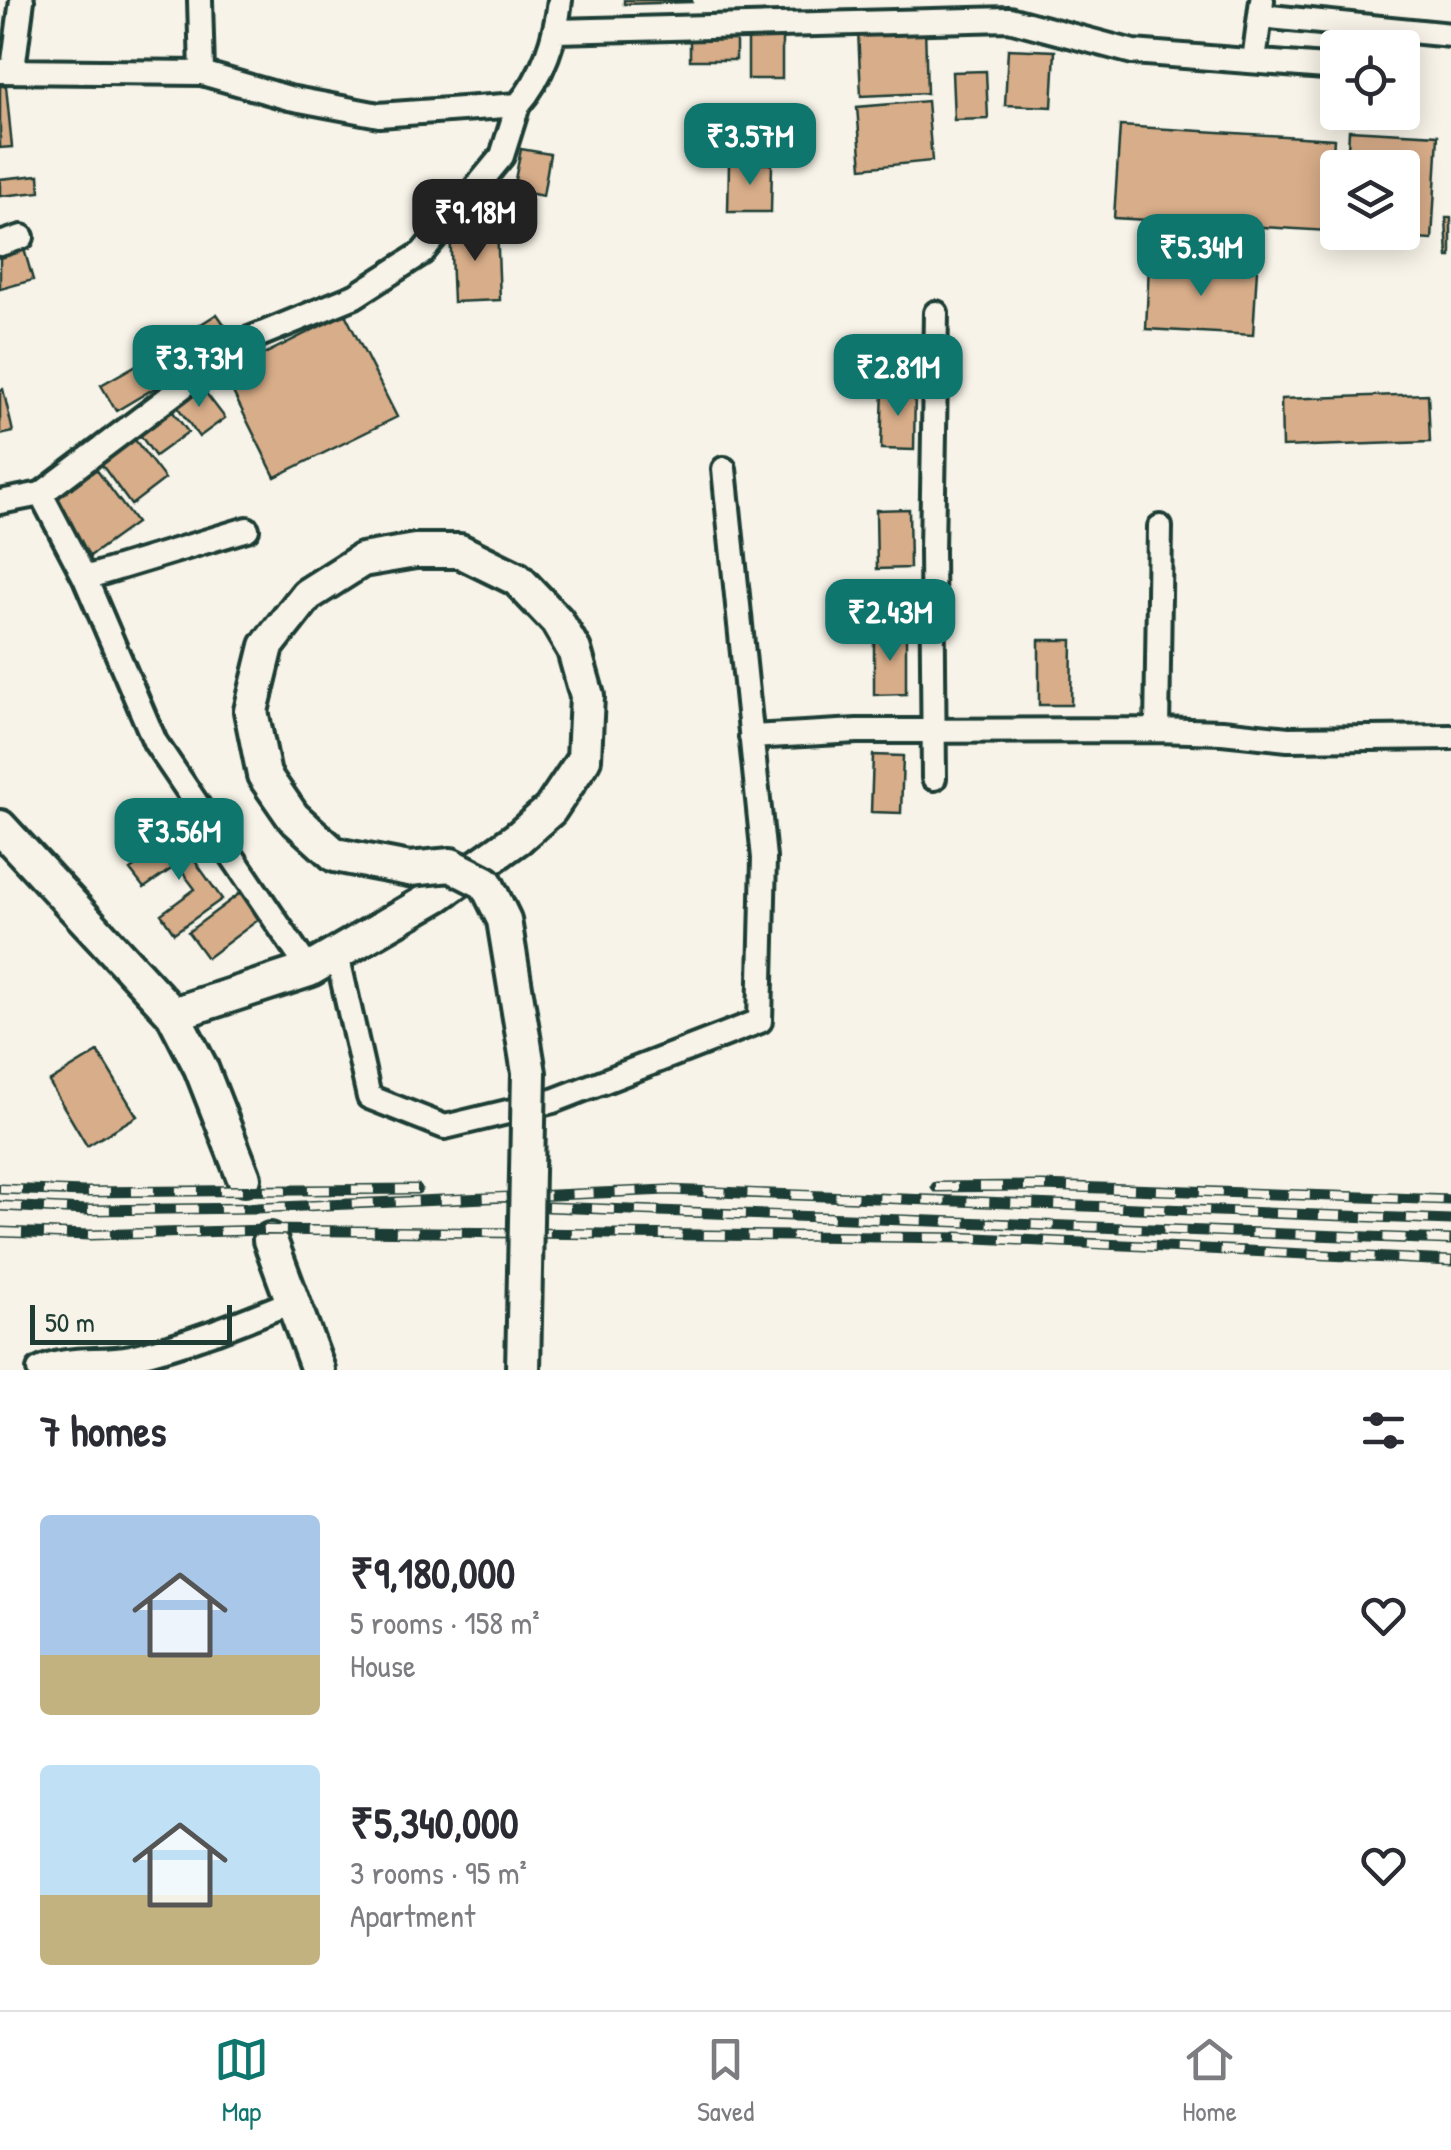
<!DOCTYPE html>
<html lang="en">
<head>
<meta charset="utf-8">
<style>
  :root { --surface:#fff; --page:#f7f7f7; --text:#2b2b33; --muted:#7c7c81; --line:#e1e1e2; --accent:#0f766e }
  body { margin:0; font-family:"Patrick Hand",sans-serif; background:var(--page); color:var(--text); height:100vh; display:flex; flex-direction:column; font-size:38px; white-space:nowrap }
  * { box-sizing:border-box; margin:0 }
  p { font-size:32px; color:var(--muted) }
  .icon { flex:none; width:55px; height:55px; fill:none; stroke:currentColor; stroke-width:2; stroke-linecap:round; stroke-linejoin:round }
  .map { position:relative; height:1370px; overflow:hidden }
  .panel { display:flex; flex-direction:column; background:var(--surface); flex:1 }
  .panel>* { flex:none }
  .fabs { position:absolute; left:1320px; top:30px; display:grid; gap:20px }
  .fabs a { display:grid; place-items:center; width:100px; height:100px; border-radius:10px; background:var(--surface); box-shadow:0 5px 25px #0003; font-size:50px }
  .scale { position:absolute; left:30px; bottom:25px; width:202px; box-sizing:border-box; padding-left:10px; border:5px solid #1f3d34; border-top:0; font-size:28px; line-height:35px; white-space:nowrap; color:#1f3d34; -webkit-text-stroke:8px #f7f3e8; paint-order:stroke }
  .price { position:absolute; translate:-50% -85px; padding:0 22px; border-radius:20px; background:var(--accent); color:#fff; font-size:32px; line-height:65px; filter:drop-shadow(0 2px 5px #0008) }
  .price::after { content:''; position:absolute; left:50%; top:60px; width:30px; height:22px; margin-left:-15px; background:inherit; clip-path:polygon(0 0,100% 0,50% 100%) }
  .price.selected { background:#222; color:#fff }
  ul { padding:0; list-style:none }
  li { display:flex; align-items:center; gap:30px; height:250px; padding:0 40px }
  li span { display:grid; place-items:center; flex:none; width:280px; height:200px; border-radius:10px; color:#555 }
  li>.icon { margin-inline-start:auto }
  span .icon { width:120px; height:120px; fill:#fffc; stroke-width:1 }
  li b { font-size:42px }
  h2 { display:flex; justify-content:space-between; align-items:center; height:120px; padding:0 40px; font-size:42px }
  .tab-bar { display:flex; justify-content:space-around; align-items:center; height:140px; border-top:2px solid var(--line); background:var(--surface); font-size:28px; color:var(--muted) }
  .tab-bar a { display:grid; justify-items:center; gap:5px }
  .tab-bar .selected { color:var(--accent) }
  .map>svg:first-child { display:block }
  .building { fill:#d8ad89; stroke:#1f3d34; stroke-width:2.5 }
  .lines { fill:none; stroke-linecap:round; stroke-linejoin:round }
  .street-casing { stroke:#1f3d34; stroke-width:30 }
  .secondary-casing { stroke:#1f3d34; stroke-width:40 }
  .street { stroke:#f7f3e8; stroke-width:22 }
  .secondary { stroke:#f7f3e8; stroke-width:32 }
  .rail-casing { stroke:#1f3d34; stroke-width:11 }
  .rail { stroke:#f7f3e8; stroke-width:8; stroke-dasharray:22; stroke-linecap:butt }
  .secondary-bridge-casing { stroke:#1f3d34; stroke-width:40; stroke-linecap:butt }
  .secondary-bridge { stroke:#f7f3e8; stroke-width:32 }
</style>
</head>
<body>
<div class="map">
<svg width="1451" height="1370" viewBox="0 0 1451 1370">
  <rect width="100%" height="100%" fill="#f7f3e8"/>
  <filter id="ink" filterUnits="userSpaceOnUse"><feTurbulence type="fractalNoise" baseFrequency=".01" numOctaves="2"/><feDisplacementMap in="SourceGraphic" scale="20" xChannelSelector="R" yChannelSelector="G"/><feConvolveMatrix kernelMatrix="1 2 1 2 8 2 1 2 1" color-interpolation-filters="sRGB"/></filter>
  <g filter="url(#ink)">
    <path class="building" d="M624,0H692V2L624,4Z
      M925,27L927,93L861,96L858,30Z
      M782,30V79H748V31Z
      M690,35H736V60H690Z
      M1008,49L1055,51L1052,107L1005,105Z
      M986,71L988,119L954,120L952,72Z
      M0,86H6L12,147L0,148Z
      M927,101L932,161L862,168L857,107Z
      M1120,126L1334,139L1328,231L1114,218Z
      M1349,130L1438,135L1432,240L1344,235V232H1402V168H1347Z
      M521,149L550,154L543,196L513,190Z
      M729,163L772,164L771,212H728Z
      M39,175L40,192L0,196V179Z
      M1446,218H1451V257H1448Z
      M497,226L500,300L453,302L450,228Z
      M22,242L33,280L0,289V248Z
      M1149,264L1257,269L1253,335L1146,329Z
      M217,314L231,334L167,374L154,354Z
      M345,314L397,417L275,477L224,374Z
      M149,358L163,383L116,411L101,385Z
      M199,384L225,418L199,437L174,402Z
      M883,388H915L914,450L881,449Z
      M3,389L13,432L0,435V390Z
      M1428,394L1430,442L1282,447L1281,399Z
      M170,408L188,432L155,456L138,432Z
      M132,436L165,479L131,505L99,461Z
      M96,469L136,523L90,556L50,503Z
      M909,509L910,568L877,569L876,510Z
      M874,634H906V694L874,695Z
      M1039,640H1072L1071,705H1039Z
      M873,755L903,756L901,813L871,812Z
      M177,836L222,899L174,933L161,914L195,889L177,865L144,888L130,870Z
      M243,891L262,917L207,958L188,932Z
      M98,1052L137,1116L87,1146L49,1082Z"/>
    <g class="lines">
      <defs>
        <path id="street" d="M200,0L202,73
          M1260,16L1451,35
          M557,31L1009,19L1133,52L1338,68
          M1254,61L1262,0
          M13,69L22,0
          M0,71L202,73L289,98L379,115L518,105C543,77 556,37 560,0
          M0,244L22,237
          M41,494L85,578L155,742L309,970
          M0,502L41,494L242,342L355,296L422,253L502,156L518,105
          M85,578L247,529
          M1157,730L1160,527
          M751,737L857,731L1157,730L1222,732L1288,739L1451,737
          M934,778L932,551L936,313
          M337,954L369,1097L445,1127L553,1101L760,1021L764,858L724,469
          M39,1370C65,1356 101,1363 131,1357C188,1344 239,1323 293,1301"/>
        <path id="secondary" d="M0,827L173,1014L201,1068L244,1178
          M173,1014L309,970L438,895L518,838
          M270,1240L318,1370"/>
      </defs>
      <use href="#street" class="street-casing"/>
      <use href="#secondary" class="secondary-casing"/>
      <use href="#street" class="street"/>
      <use href="#secondary" class="secondary"/>
      <defs>
        <path id="rail" d="M936,1187L1042,1186L1451,1200
          M0,1189L84,1192L417,1189
          M0,1206L87,1210L257,1208L667,1190L1451,1220
          M548,1207L1451,1240
          M0,1232L90,1235L266,1230L967,1238
          M957,1237L1451,1261"/>
      </defs>
      <use href="#rail" class="rail-casing"/>
      <use href="#rail" class="rail"/>
      <defs>
        <path id="secondary-bridge" d="M518,838L550,810L584,759L587,696L574,650L557,621L517,579L460,551H415L362,560L307,595L267,646L251,711L264,775L293,817L335,855L409,869L451,865L486,883L504,920L529,1073L523,1370"/>
      </defs>
      <use href="#secondary-bridge" class="secondary-bridge-casing"/>
      <use href="#secondary-bridge" class="secondary-bridge"/>
    </g>
  </g>
</svg>
<div class="fabs">
<a><svg class="icon" aria-label="locate" viewBox="0 0 24 24"><circle cx="12" cy="12" r="6"/><path d="M12 2v4M12 18v4M2 12h4M18 12h4"/></svg></a>
<a><svg class="icon" aria-label="layers" viewBox="0 0 24 24"><path d="M12 4l9 5-9 5-9-5zM3 14l9 5 9-5"/></svg></a>
</div>
<div class="scale">50 m</div>
<b class="price" style="left:750px;top:188px">₹3.57M</b>
<b class="price selected" style="left:475px;top:264px">₹9.18M</b>
<b class="price" style="left:1201px;top:299px">₹5.34M</b>
<b class="price" style="left:199px;top:410px">₹3.73M</b>
<b class="price" style="left:898px;top:419px">₹2.81M</b>
<b class="price" style="left:890px;top:664px">₹2.43M</b>
<b class="price" style="left:179px;top:883px">₹3.56M</b>
</div>
<section class="panel">
<h2>7 homes<svg class="icon" aria-label="filters" viewBox="0 0 24 24"><path d="M4 7h16M4 17h16"/><circle cx="9" cy="7" r="2"/><circle cx="15" cy="17" r="2"/></svg></h2>
<ul>
<li><span style="background:linear-gradient(#a9c7e8 70%,#c2b280 0)"><svg class="icon" aria-label="home" viewBox="0 0 24 24"><path d="M3 11l9-7 9 7M6 9v11h12V9"/></svg></span><div><b>₹9,180,000</b><p>5 rooms · 158 m²</p><p>House</p></div><svg class="icon" aria-label="heart" viewBox="0 0 24 24"><path d="M12 20l-8-8c-3-5 5-10 8-4 3-6 11-1 8 4z"/></svg></li>
<li><span style="background:linear-gradient(#bfe0f5 65%,#c2b280 0)"><svg class="icon" aria-label="home" viewBox="0 0 24 24"><path d="M3 11l9-7 9 7M6 9v11h12V9"/></svg></span><div><b>₹5,340,000</b><p>3 rooms · 95 m²</p><p>Apartment</p></div><svg class="icon" aria-label="heart" viewBox="0 0 24 24"><path d="M12 20l-8-8c-3-5 5-10 8-4 3-6 11-1 8 4z"/></svg></li>
</ul>
</section>
<nav class="tab-bar">
<a class="selected"><svg class="icon" aria-label="map" viewBox="0 0 24 24"><path d="M3 6l6-2 6 2 6-2v14l-6 2-6-2-6 2zM9 4v14M15 6v14"/></svg>Map</a>
<a><svg class="icon" aria-label="saved" viewBox="0 0 24 24"><path d="M7 4h10v16l-5-4-5 4z"/></svg>Saved</a>
<a><svg class="icon" aria-label="home" viewBox="0 0 24 24"><path d="M3 11l9-7 9 7M6 9v11h12V9"/></svg>Home</a>
</nav>
</body>
</html>
